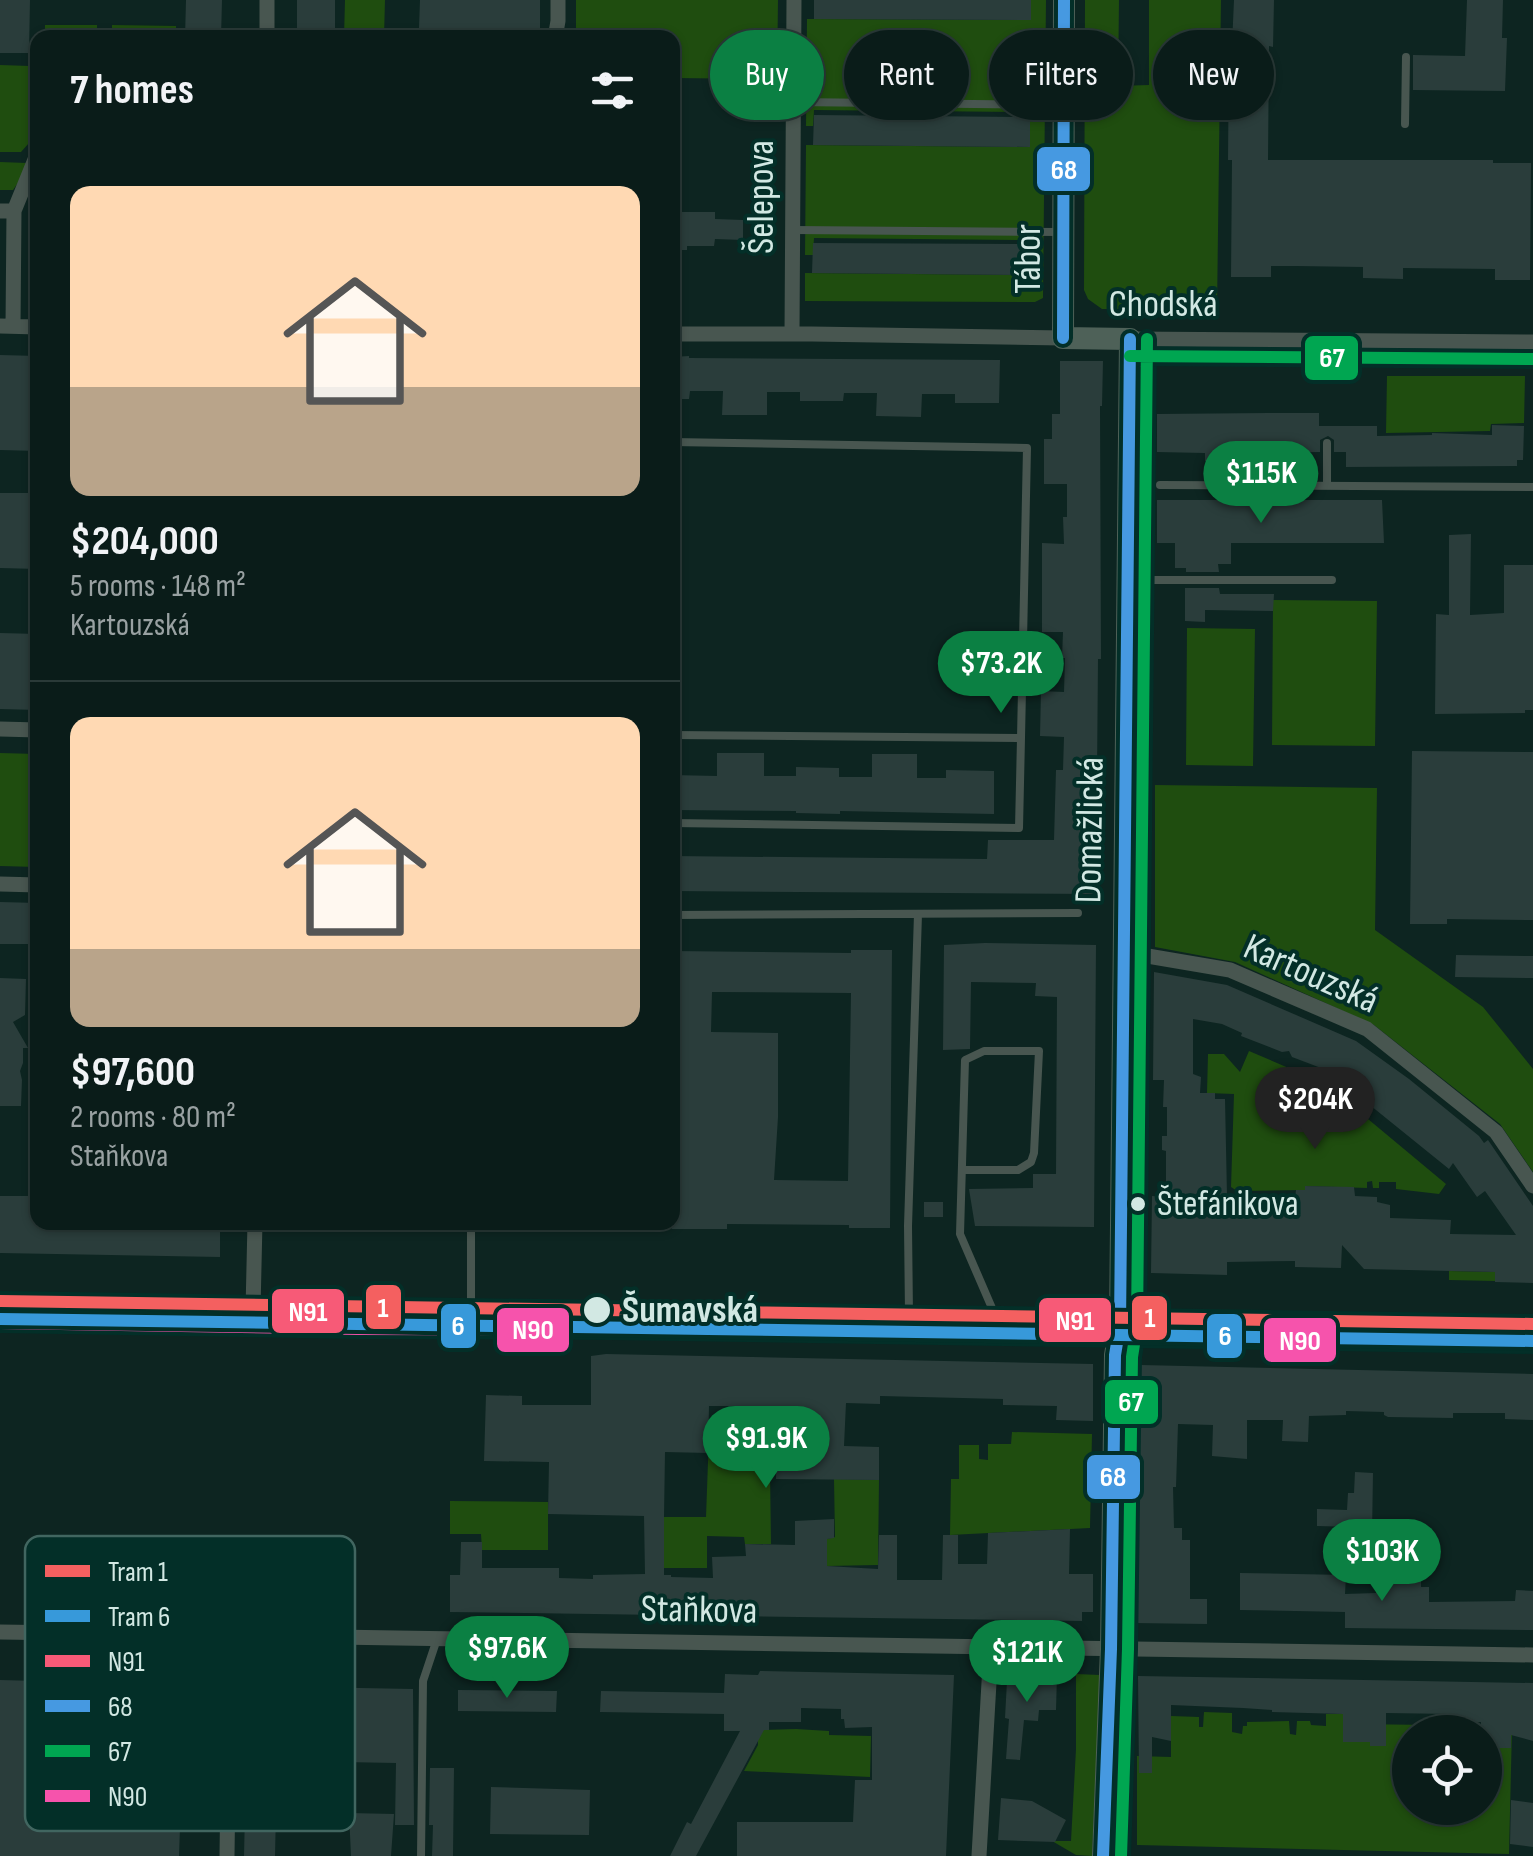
<!DOCTYPE html>
<html lang="en">
<head>
<meta charset="utf-8">
<style>
  :root { --surface:#0a1c19; --page:#182926; --text:#f1f3f6; --muted:#99a1a2; --line:#2a3a38; --accent:#0b8043 }
  body { margin:0; font-family:"Sofia Sans Condensed",sans-serif; background:var(--page); color:var(--text); height:100vh; display:flex; flex-direction:column; font-size:38px; white-space:nowrap }
  * { box-sizing:border-box; margin:0 }
  p { font-size:32px; color:var(--muted) }
  .icon { flex:none; width:55px; height:55px; fill:none; stroke:currentColor; stroke-width:2; stroke-linecap:round; stroke-linejoin:round }
  .map { position:relative; flex:1; overflow:hidden }
  .side { position:absolute; left:30px; top:30px; width:650px; height:1200px; display:flex; flex-direction:column; background:var(--surface); border-radius:20px; box-shadow:0 2px 8px #0004,0 0 0 2px var(--line) }
  .side>* { flex:none }
  .hud { position:absolute; left:710px; top:30px; width:672px; height:90px; display:flex; gap:20px }
  .fabs { position:absolute; left:1392px; top:1715px; display:grid; gap:20px }
  .fabs a { display:grid; place-items:center; width:110px; height:110px; border-radius:50%; background:var(--surface); box-shadow:0 2px 8px #0004,0 0 0 2px var(--line); font-size:50px }
  .price { position:absolute; translate:-50% -85px; padding:0 22px; border-radius:35px; background:var(--accent); color:#fff; font-size:32px; line-height:65px; filter:drop-shadow(0 2px 5px #0008) }
  .price::after { content:''; position:absolute; left:50%; top:60px; width:30px; height:22px; margin-left:-15px; background:inherit; clip-path:polygon(0 0,100% 0,50% 100%) }
  .price.selected { background:#222; color:#fff }
  ul { padding:0; list-style:none }
  li { display:grid; align-content:center; gap:20px; height:530px; padding:0 40px }
  li+li { border-top:2px solid var(--line) }
  li span { display:grid; place-items:center; height:310px; border-radius:20px; color:#555 }
  li>.icon { margin-inline-start:auto }
  span .icon { width:180px; height:180px; fill:#fffc; stroke-width:1 }
  li b { font-size:42px }
  h2 { display:flex; justify-content:space-between; align-items:center; height:120px; padding:0 40px; font-size:42px }
  .pill { padding:0 35px; border-radius:45px; background:var(--surface); box-shadow:0 2px 8px #0004,0 0 0 2px var(--line); font-size:35px; line-height:90px }
  .pill.selected { background:var(--accent); color:#fff }
  .map>svg:first-child { display:block }
  .green { fill:#1f4d0f; fill-rule:evenodd }
  .building { fill:#2a3d3b; fill-rule:evenodd }
  .lines { fill:none; stroke-linecap:round; stroke-linejoin:round }
  .lane { stroke:#485650; stroke-width:8 }
  .street { stroke:#485650; stroke-width:15 }
  .secondary { stroke:#4e6158; stroke-width:22 }
  .bus-1-casing { stroke:#032f28; stroke-width:20 }
  .bus-2-casing { stroke:#032f28; stroke-width:20 }
  .bus-3-casing { stroke:#032f28; stroke-width:20 }
  .bus-4-casing { stroke:#032f28; stroke-width:20 }
  .bus-1 { stroke:#f75a77; stroke-width:12 }
  .bus-2 { stroke:#4699e1; stroke-width:12 }
  .bus-3 { stroke:#00a651; stroke-width:12 }
  .bus-4 { stroke:#f653ac; stroke-width:12 }
  .tram-1-casing { stroke:#032f28; stroke-width:20 }
  .tram-2-casing { stroke:#032f28; stroke-width:20 }
  .tram-1 { stroke:#f46060; stroke-width:12 }
  .tram-2 { stroke:#3799da; stroke-width:12 }
  .bus-dot { fill:#d2e8e3; stroke:#032f28; stroke-width:4 }
  .labels { text-anchor:middle; dominant-baseline:central; stroke-width:8; stroke-linejoin:round; paint-order:stroke }
  .bus-label { font-size:36px; fill:#d2e8e3; stroke:#032f28; text-anchor:start }
  .street-label { font-size:38px; fill:#d2e8e3; stroke:#032f28 }
  .stop-label { font-size:38px; font-weight:bold; fill:#d2e8e3; stroke:#032f28; text-anchor:start }
  .key { fill:#032f28; stroke:#416660; stroke-width:2.5 }
  .key-label { font-size:28px; fill:#d2e8e3 }
  .line-badge { stroke:#032f28; stroke-width:4 }
  .badge-label { font-size:28px; text-anchor:middle; font-weight:bold; fill:#fff }
</style>
</head>
<body>
<div class="map">
<svg width="1533" height="1856" viewBox="0 0 1533 1856">
  <rect width="100%" height="100%" fill="#0d2521"/>
  <path class="green" d="M345,0H385L384,37H344Z
    M576,0H778L777,79L673,78L672,38L576,37Z
    M1031,0H1046L1043,298L1035,302L805,301V273L1029,275V240L814,238L813,255H805L806,145L1030,147L1029,112L814,110L813,126H806L807,19L1030,20Z
    M1085,0H1119L1118,86L1149,85V0H1221L1217,310L1102,309L1088,299L1084,290Z
    M45,25H97V37H45Z
    M112,25L176,26V37H112Z
    M0,65L30,66L29,143L21,152H0Z
    M0,162L27,163L29,167L13,190H0Z
    M1387,376H1525L1524,423L1491,424L1490,431L1386,433Z
    M1273,600L1377,601L1375,746L1272,745Z
    M1187,628L1255,629L1253,766L1186,765Z
    M0,753L37,754V867L0,866Z
    M1155,785L1377,788L1375,930L1483,1007L1533,1069V1172L1500,1124L1374,1025L1235,962L1155,947Z
    M32,961H37V1032H31Z
    M1249,1051L1298,1072L1314,1083L1299,1114L1328,1130L1344,1099L1446,1184L1439,1194L1396,1189V1182H1379V1188H1373L1372,1181L1367,1182V1188L1306,1186L1305,1190L1237,1191L1231,1187L1234,1094L1207,1093L1208,1054H1224L1240,1072Z
    M1449,1271L1495,1272V1281L1449,1280Z
    M1012,1432L1092,1434L1090,1528L950,1535L951,1479H959V1445H979V1459L988,1460V1444H1011Z
    M709,1434L747,1435V1470H770L771,1544H745L744,1537L707,1536V1568H664V1517H706Z
    M834,1479L879,1480L878,1565L827,1566V1539L835,1537Z
    M450,1501L548,1502V1550H482L481,1534H450Z
    M1076,1674L1100,1675L1092,1856L1076,1855L1052,1841H1071L1076,1749Z
    M1204,1712L1232,1713V1732L1242,1734L1243,1726H1247V1722L1289,1721L1290,1734L1296,1735L1297,1721H1310L1311,1725L1326,1726V1714H1343L1353,1724L1432,1725L1433,1731H1445V1727L1512,1728L1509,1854L1137,1845V1756L1171,1757V1716L1199,1717V1727H1203ZM1410,1732H1485V1808H1410Z
    M796,1729L829,1731V1735L871,1736L870,1777L744,1771L758,1745V1730Z"/>
  <path class="building" d="M0,0H30L29,53H0Z
    M186,0H222L221,38H185Z
    M297,0H335V38H297Z
    M420,0H540V30L419,28Z
    M814,0H1031V20L814,19Z
    M1234,0H1274L1273,47L1269,46L1268,160H1493V163H1531L1530,280H1495V269L1403,268V279L1363,278V267L1296,266H1271V277H1231L1232,160H1228L1229,45H1232Z
    M1467,0H1503L1502,38H1507L1505,91L1413,90V55L1465,56Z
    M814,115L1030,117V147L813,145Z
    M672,212H715V219L743,220V240L715,239L714,246H687V250H672Z
    M813,243L1029,244V275L812,273Z
    M0,355L38,356V451L0,450Z
    M689,356V358L1000,360L999,403H955V394H922L921,417L876,416L877,393H844L843,401H800V392H767V415H722L723,391H690L689,399H672V357Z
    M1060,361H1103L1102,406H1100L1101,659H1098L1096,894L672,891V856L987,859L988,840H1054L1056,770H1063L1064,737L1040,736L1041,691L1064,692L1065,658H1062L1063,632H1042V543L1064,544L1063,517H1067V484H1044V439H1052V414H1060Z
    M1269,413H1319V426H1377V436L1432,435V433L1492,435V425L1524,426L1523,460H1517V466L1346,467V452H1334V440L1328,436L1320,440V452L1242,453V461H1205V453L1157,452V414Z
    M0,493H38V569L0,568Z
    M1157,500H1382L1384,543H1231V564H1218L1219,572H1186V568H1175V543H1157Z
    M1471,534L1470,615L1504,613V565H1533V710H1525V713L1435,714L1436,614L1449,615V535Z
    M1185,588H1219L1220,594H1274L1273,611L1205,610V622L1185,621Z
    M0,633L38,634V710L0,709Z
    M1412,751L1533,752V920L1447,919V924H1410Z
    M717,753H764V776H796V767L839,768V777H872V754H917V778H946V770L994,771V814L840,811V814L796,813V811L672,810V775L717,776Z
    M0,902L38,903V944H0Z
    M985,943L1096,945L1094,1227L975,1226L969,1189L1033,1188V1174H1056L1057,997L1035,996L1036,983L971,982L970,1049L943,1050L944,945Z
    M851,950H892L890,1228H849V1225L727,1224V1229H672V951L851,953ZM712,992L851,993L848,1181L774,1180L778,1117V1033L711,1032Z
    M1456,955L1533,956V978L1455,977Z
    M1154,972L1227,985L1356,1041L1409,1079L1479,1136L1484,1143L1488,1140L1533,1206V1283L1495,1282V1272L1364,1269L1342,1245L1341,1268L1295,1267V1261L1227,1262V1275L1151,1273L1152,1196L1166,1197V1151L1162,1150V1136H1167V1107H1163L1164,1080H1153ZM1193,1019L1222,1024L1242,1033L1241,1036L1282,1052L1289,1051L1292,1057L1321,1068L1298,1113L1328,1130L1350,1089L1449,1169L1453,1163L1477,1197L1485,1191L1516,1235L1450,1234L1451,1220L1390,1218V1205L1377,1202V1197L1355,1196L1354,1187L1305,1186V1190H1296L1295,1198L1227,1196L1225,1099H1215V1093H1200L1201,1077L1193,1074Z
    M0,978L26,979L25,1015L13,1022L28,1048H23V1063L20,1071L22,1080L21,1106H0Z
    M0,1196H38V1222H220V1257L0,1253Z
    M924,1202H943V1217H924Z
    M606,1354L1093,1364V1421L1056,1420L1057,1406L1003,1405V1399L880,1396V1404L846,1403L844,1446L879,1447V1480L776,1479L777,1421H773L774,1414H761V1406H709L708,1453L665,1452L664,1517V1575H671V1577L713,1578L712,1557L746,1556L745,1544L795,1545V1521L834,1519V1538L827,1539V1566L878,1569L879,1535H897V1580H942L943,1535H958V1564H987L988,1533L1070,1529L1069,1574H1093V1612H1082V1621L450,1612V1575H460L461,1542H482V1568H559V1578L593,1579V1575L645,1574L644,1516L548,1514L549,1462L484,1461L486,1395L522,1396V1405H591V1356Z
    M1141,1365L1533,1374V1420L1505,1419V1413H1453V1418L1388,1417L1384,1415V1412L1346,1411V1415L1309,1416L1308,1442L1282,1441L1283,1420H1247V1459L1212,1456L1213,1425L1178,1424L1176,1487H1173L1174,1528H1182V1540H1190V1599H1207V1624L1133,1623L1135,1372Z
    M1355,1472L1373,1473L1372,1535L1354,1533V1527L1317,1526V1509L1347,1510L1348,1493H1354Z
    M1240,1573L1346,1575L1345,1594L1376,1593V1580L1421,1581V1587H1429V1602L1515,1601L1516,1590L1533,1591V1630L1345,1628V1612L1240,1610Z
    M760,1671L954,1675L946,1856H737V1822H853L855,1780H872V1727L845,1728L844,1719H841V1709L801,1708V1722H769V1730H764L696,1856H670L687,1822L691,1824L740,1731H724V1714L600,1712L601,1691L724,1693L725,1674L758,1675Z
    M1015,1674L1057,1675L1056,1710H1039L1038,1721L1024,1720L1020,1760L1006,1759L1009,1719L1005,1718L1007,1681Z
    M1138,1676L1533,1683V1741L1511,1735V1748H1491L1485,1742V1732H1481V1722H1460L1452,1714L1386,1713V1746H1370V1742H1343V1714L1272,1712V1710L1243,1708L1171,1705V1741L1152,1737V1773H1139Z
    M0,1680L185,1685L179,1856H0Z
    M248,1686L413,1689L414,1825H395L396,1763L343,1762V1806L282,1805L283,1761L247,1760L245,1757L246,1689H248Z
    M458,1690L557,1691L556,1712L458,1711Z
    M430,1768H454L453,1856H432L433,1825H429Z
    M491,1787L590,1790L589,1835L490,1834Z
    M1001,1798L1032,1801L1066,1820L1055,1842L998,1840Z
    M1511,1800L1533,1803V1847L1510,1844Z
    M245,1812H276L275,1856H244Z
    M349,1813L394,1814L391,1856H351Z"/>
  <g class="lines">
    <path class="lane" d="M793,102L1059,105
      M1405,124L1406,57
      M793,230L1059,232
      M672,442L1027,448L1021,738L672,735
      M1327,443V484
      M1160,485L1533,487
      M1132,580H1332
      M672,823L1019,828L1021,738
      M672,915L1078,913
      M962,1170H1018L1031,1162L1034,1153L1039,1051H984L965,1060L960,1234L995,1315
      M471,1308V1222
      M909,1314L908,1226L918,914
      M421,1856L423,1681L437,1639"/>
    <path class="street" d="M267,38V0
      M555,38L558,21V0
      M0,211H14L13,326
      M14,211L36,157L38,67
      M0,326L38,327
      M672,334H812L1063,338
      M792,334L794,0
      M1130,339L1533,342
      M0,729L38,730
      M0,884L38,885
      M1124,952L1230,970L1367,1029L1496,1132L1533,1186
      M253,1310L255,1222
      M0,1632L1533,1655
      M227,1856L230,1635
      M979,1856L991,1648"/>
    <path class="secondary" d="M1064,0L1063,338L1130,339L1120,1325L1115,1355L1111,1649L1103,1856
      M0,1305L359,1312L612,1313L1533,1327"/>
    <defs>
      <path id="bus-1" d="M0,1305L359,1312L612,1313L1533,1327"/>
      <path id="bus-2" d="M1063,338L1064,0
        M1103,1856L1111,1649L1115,1355L1120,1325L1130,339"/>
      <path id="bus-3" d="M1130,356L1533,359
        M1121,1856L1128,1649L1132,1357L1137,1325L1147,339"/>
      <path id="bus-4" d="M0,1323L359,1329L612,1330L1533,1344"/>
    </defs>
    <use href="#bus-1" class="bus-1-casing"/>
    <use href="#bus-2" class="bus-2-casing"/>
    <use href="#bus-3" class="bus-3-casing"/>
    <use href="#bus-4" class="bus-4-casing"/>
    <use href="#bus-1" class="bus-1"/>
    <use href="#bus-2" class="bus-2"/>
    <use href="#bus-3" class="bus-3"/>
    <use href="#bus-4" class="bus-4"/>
    <defs>
      <path id="tram-1" d="M0,1301C511,1311 1022,1314 1533,1324"/>
      <path id="tram-2" d="M0,1319C511,1328 1022,1331 1533,1341"/>
    </defs>
    <use href="#tram-1" class="tram-1-casing"/>
    <use href="#tram-2" class="tram-2-casing"/>
    <use href="#tram-1" class="tram-1"/>
    <use href="#tram-2" class="tram-2"/>
  </g>
  <g class="bus-dot">
    <circle cx="1138" cy="1204" r="9"/>
    <circle cx="597" cy="1310" r="15"/>
  </g>
  <g class="labels">
    <g class="bus-label">
      <text x="1157" y="1204">Štefánikova</text>
    </g>
    <g class="street-label">
      <text transform="translate(761 197) rotate(-90)">Šelepova</text>
      <text transform="translate(1028 259) rotate(-90)">Tábor</text>
      <text x="1163" y="304">Chodská</text>
      <text transform="translate(1090 830) rotate(-89)">Domažlická</text>
      <text transform="translate(1311 974) rotate(24)">Kartouzská</text>
      <text transform="translate(699 1610) rotate(1)">Staňkova</text>
    </g>
    <g class="stop-label">
      <text x="622" y="1310">Šumavská</text>
    </g>
  </g>
  <rect x="25" y="1536" width="330" height="295" rx="15" class="key"/>
  <rect x="45" y="1565" width="45" height="12" fill="#f46060"/>
  <rect x="45" y="1610" width="45" height="12" fill="#3799da"/>
  <rect x="45" y="1655" width="45" height="12" fill="#f75a77"/>
  <rect x="45" y="1700" width="45" height="12" fill="#4699e1"/>
  <rect x="45" y="1745" width="45" height="12" fill="#00a651"/>
  <rect x="45" y="1790" width="45" height="12" fill="#f653ac"/>
  <g class="key-label">
    <text x="108" y="1581">Tram 1</text>
    <text x="108" y="1626">Tram 6</text>
    <text x="108" y="1671">N91</text>
    <text x="108" y="1716">68</text>
    <text x="108" y="1761">67</text>
    <text x="108" y="1806">N90</text>
  </g>
  <g class="line-badge">
    <rect x="1035" y="145" width="57" height="48" rx="10" fill="#4699e1"/>
    <rect x="1303" y="334" width="57" height="48" rx="10" fill="#00a651"/>
    <rect x="364" y="1283" width="39" height="48" rx="10" fill="#f46060"/>
    <rect x="270" y="1287" width="76" height="48" rx="10" fill="#f75a77"/>
    <rect x="1130" y="1294" width="39" height="48" rx="10" fill="#f46060"/>
    <rect x="1037" y="1296" width="76" height="48" rx="10" fill="#f75a77"/>
    <rect x="439" y="1302" width="39" height="48" rx="10" fill="#3799da"/>
    <rect x="495" y="1306" width="76" height="48" rx="10" fill="#f653ac"/>
    <rect x="1205" y="1312" width="39" height="48" rx="10" fill="#3799da"/>
    <rect x="1262" y="1316" width="76" height="48" rx="10" fill="#f653ac"/>
    <rect x="1103" y="1378" width="57" height="48" rx="10" fill="#00a651"/>
    <rect x="1085" y="1453" width="57" height="48" rx="10" fill="#4699e1"/>
  </g>
  <g class="badge-label">
    <text x="1064" y="179">68</text>
    <text x="1332" y="367">67</text>
    <text x="383" y="1317">1</text>
    <text x="308" y="1321">N91</text>
    <text x="1150" y="1327">1</text>
    <text x="1075" y="1330">N91</text>
    <text x="458" y="1335">6</text>
    <text x="533" y="1339">N90</text>
    <text x="1225" y="1345">6</text>
    <text x="1300" y="1350">N90</text>
    <text x="1131" y="1411">67</text>
    <text x="1113" y="1486">68</text>
  </g>
</svg>
<div class="fabs">
<a><svg class="icon" aria-label="locate" viewBox="0 0 24 24"><circle cx="12" cy="12" r="6"/><path d="M12 2v4M12 18v4M2 12h4M18 12h4"/></svg></a>
</div>
<b class="price" style="left:1261px;top:526px">$115K</b>
<b class="price" style="left:1001px;top:716px">$73.2K</b>
<b class="price selected" style="left:1315px;top:1152px">$204K</b>
<b class="price" style="left:766px;top:1491px">$91.9K</b>
<b class="price" style="left:1382px;top:1604px">$103K</b>
<b class="price" style="left:507px;top:1701px">$97.6K</b>
<b class="price" style="left:1027px;top:1705px">$121K</b>
<div class="hud">
<a class="pill selected">Buy</a>
<a class="pill">Rent</a>
<a class="pill">Filters</a>
<a class="pill">New</a>
</div>
<section class="side">
<h2>7 homes<svg class="icon" aria-label="filters" viewBox="0 0 24 24"><path d="M4 7h16M4 17h16"/><circle cx="9" cy="7" r="2"/><circle cx="15" cy="17" r="2"/></svg></h2>
<ul>
<li><span style="background:linear-gradient(#ffd9b3 65%,#b9a48a 0)"><svg class="icon" aria-label="home" viewBox="0 0 24 24"><path d="M3 11l9-7 9 7M6 9v11h12V9"/></svg></span><div><b>$204,000</b><p>5 rooms · 148 m²</p><p>Kartouzská</p></div></li>
<li><span style="background:linear-gradient(#ffd9b3 75%,#b9a48a 0)"><svg class="icon" aria-label="home" viewBox="0 0 24 24"><path d="M3 11l9-7 9 7M6 9v11h12V9"/></svg></span><div><b>$97,600</b><p>2 rooms · 80 m²</p><p>Staňkova</p></div></li>
</ul>
</section>
</div>
</body>
</html>
